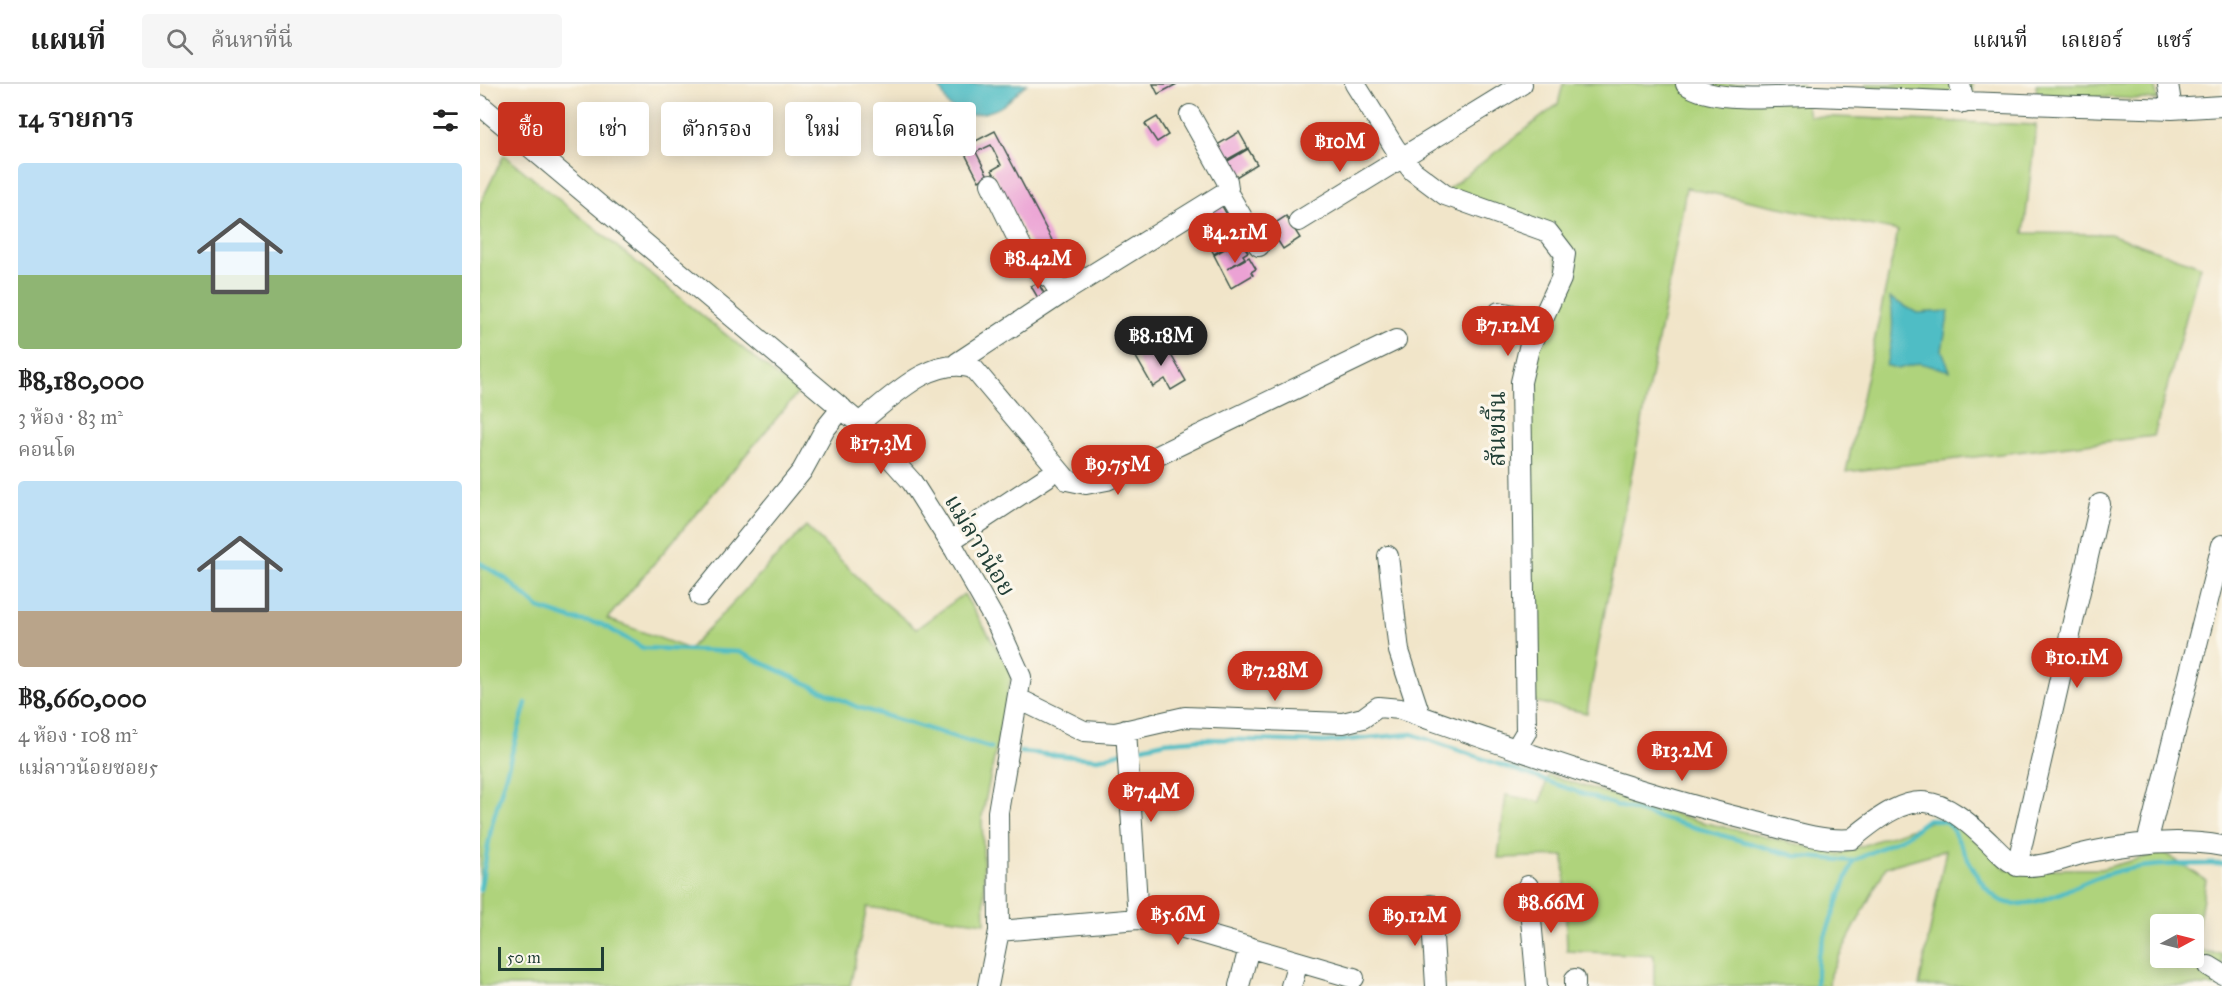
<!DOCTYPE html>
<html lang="th">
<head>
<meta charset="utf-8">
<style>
  :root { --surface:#fff; --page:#f6f6f6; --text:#222; --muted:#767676; --line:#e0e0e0; --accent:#c8321e }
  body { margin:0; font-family:"IM FELL Great Primer","Noto Serif Thai",serif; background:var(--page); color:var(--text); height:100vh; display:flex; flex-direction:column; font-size:22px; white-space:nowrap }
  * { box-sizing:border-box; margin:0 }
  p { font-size:20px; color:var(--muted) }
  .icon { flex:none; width:33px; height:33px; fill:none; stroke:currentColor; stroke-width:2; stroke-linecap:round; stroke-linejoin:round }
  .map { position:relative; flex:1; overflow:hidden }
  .sheet { display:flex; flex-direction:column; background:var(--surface); width:480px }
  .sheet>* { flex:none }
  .banner { position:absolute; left:18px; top:18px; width:570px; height:54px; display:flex; gap:12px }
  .needle { width:39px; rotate:83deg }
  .buttons { position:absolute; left:1670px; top:830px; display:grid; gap:12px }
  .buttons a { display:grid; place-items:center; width:54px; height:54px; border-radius:6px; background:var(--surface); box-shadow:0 3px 15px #0003; font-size:30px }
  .scale { position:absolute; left:18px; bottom:15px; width:106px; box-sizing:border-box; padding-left:6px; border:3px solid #1f3d34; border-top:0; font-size:16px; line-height:21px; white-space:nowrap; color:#1f3d34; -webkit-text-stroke:4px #fbf7ec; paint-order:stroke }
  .price { position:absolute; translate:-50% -51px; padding:0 14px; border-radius:21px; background:var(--accent); color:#fff; font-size:20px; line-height:39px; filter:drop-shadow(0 2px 3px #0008) }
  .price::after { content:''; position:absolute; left:50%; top:36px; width:18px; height:14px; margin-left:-9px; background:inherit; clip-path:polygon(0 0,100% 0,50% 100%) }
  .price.on { background:#222; color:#fff }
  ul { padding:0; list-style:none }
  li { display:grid; align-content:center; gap:12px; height:318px; padding:0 18px }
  li span { display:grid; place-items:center; height:186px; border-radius:6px; color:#555 }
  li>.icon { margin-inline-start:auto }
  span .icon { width:108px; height:108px; fill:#fffc; stroke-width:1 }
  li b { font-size:26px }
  h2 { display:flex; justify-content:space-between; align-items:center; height:72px; padding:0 18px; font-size:26px }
  .chip { padding:0 21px; border-radius:6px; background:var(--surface); box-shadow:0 3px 15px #0003; font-size:21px; line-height:54px }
  .chip.on { background:var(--accent); color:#fff }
  header { display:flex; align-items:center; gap:36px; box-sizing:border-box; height:84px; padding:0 30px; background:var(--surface); border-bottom:2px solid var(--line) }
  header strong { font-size:28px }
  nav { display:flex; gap:33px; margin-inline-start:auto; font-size:21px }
  .search { width:420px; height:54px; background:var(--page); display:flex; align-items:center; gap:15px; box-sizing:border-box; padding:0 21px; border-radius:6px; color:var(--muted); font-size:22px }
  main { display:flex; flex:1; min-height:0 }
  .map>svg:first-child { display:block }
  .green { fill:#afd37c; stroke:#678858; stroke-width:1.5; fill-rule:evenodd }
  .water { fill:#4fbdc5; stroke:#377d7c; stroke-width:1.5 }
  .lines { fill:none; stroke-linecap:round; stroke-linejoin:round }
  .stream { stroke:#4fbdc5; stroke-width:4.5 }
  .building { fill:#eba2d4 }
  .minor-casing { stroke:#3e564a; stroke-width:22 }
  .minor { stroke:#fff; stroke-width:20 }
  .labels { text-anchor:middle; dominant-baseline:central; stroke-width:6; stroke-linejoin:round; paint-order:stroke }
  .street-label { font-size:24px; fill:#1f3d34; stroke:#fbf7ec }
</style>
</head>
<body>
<header>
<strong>แผนที่</strong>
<div class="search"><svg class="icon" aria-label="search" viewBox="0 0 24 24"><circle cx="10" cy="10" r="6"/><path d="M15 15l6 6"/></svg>ค้นหาที่นี่</div>
<nav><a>แผนที่</a><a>เลเยอร์</a><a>แชร์</a></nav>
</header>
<main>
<section class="sheet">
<h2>14 รายการ<svg class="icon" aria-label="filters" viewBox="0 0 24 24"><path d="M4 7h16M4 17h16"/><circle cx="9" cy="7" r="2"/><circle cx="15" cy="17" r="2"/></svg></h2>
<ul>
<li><span style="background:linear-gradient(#bfe0f5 60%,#8fb573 0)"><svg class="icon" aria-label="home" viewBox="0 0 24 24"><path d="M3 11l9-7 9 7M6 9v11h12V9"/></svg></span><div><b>฿8,180,000</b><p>3 ห้อง · 83 m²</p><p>คอนโด</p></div></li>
<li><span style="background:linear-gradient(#bfe0f5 70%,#b9a48a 0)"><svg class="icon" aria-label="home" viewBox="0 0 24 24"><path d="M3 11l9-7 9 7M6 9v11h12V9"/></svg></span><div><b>฿8,660,000</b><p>4 ห้อง · 108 m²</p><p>แม่ลาวน้อยซอย5</p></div></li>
</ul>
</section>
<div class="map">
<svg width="1742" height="902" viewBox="0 0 1742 902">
  <rect width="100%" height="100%" fill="#fbf7ec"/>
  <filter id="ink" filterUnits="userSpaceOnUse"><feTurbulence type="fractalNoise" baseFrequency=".0167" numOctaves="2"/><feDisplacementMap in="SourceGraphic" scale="12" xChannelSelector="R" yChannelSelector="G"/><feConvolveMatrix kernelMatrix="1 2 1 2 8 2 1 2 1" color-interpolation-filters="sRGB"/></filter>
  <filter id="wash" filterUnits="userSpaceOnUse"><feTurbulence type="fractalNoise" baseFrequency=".008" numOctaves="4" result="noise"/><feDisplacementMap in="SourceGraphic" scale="24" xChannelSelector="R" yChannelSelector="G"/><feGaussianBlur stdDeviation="1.35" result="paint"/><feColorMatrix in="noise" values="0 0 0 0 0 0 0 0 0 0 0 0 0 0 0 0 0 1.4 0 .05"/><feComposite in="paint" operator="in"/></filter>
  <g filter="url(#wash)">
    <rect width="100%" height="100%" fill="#f1e5c9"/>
    <path class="green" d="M1083,0H1322L1329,32L1556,41L1544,149L1630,150L1720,182L1674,352L1366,388L1418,147L1206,104C1177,280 1135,453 1107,629L1046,616L1041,298L1081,195L1068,148L959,112L1078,20Z
      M1386,0H1492L1493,10L1387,6Z
      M1556,0H1674L1678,16L1557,10Z
      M24,71L318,309L127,535L209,565L326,442L397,512L436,545L484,510L532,589L502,732L505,839L387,823L370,902H0V120Z
      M1068,691L1218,737L1359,770L1469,731L1526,785H1621L1683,768L1726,796L1714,866L1742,870V902H1439L1466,766L1406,783L1350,890L1349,902H1174V871L1087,867L1084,772L1018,774L1026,711L1061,718ZM1680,840H1713V873H1680Z"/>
    <path class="water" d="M458,0H547C538,6 534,13 526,19C514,29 498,30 484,32L468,21Z
      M1410,214L1437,229L1469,227L1462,266L1470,287L1439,279L1418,285L1406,281C1412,258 1415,238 1410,214Z"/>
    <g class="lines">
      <path class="stream" d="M0,479L26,495L59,524L92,535L121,540L163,564L259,568L377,623L511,664
        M654,665L685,658L725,655L845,658L932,650L1135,721L1315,772L1373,777L1426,752L1448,735L1467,738C1483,759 1497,804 1520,816C1549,831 1597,799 1624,791C1661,779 1703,780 1742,780
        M540,668L618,675L642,668
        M0,806L12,740L46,619
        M1336,902L1338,871L1373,777"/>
    </g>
    <g id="blocks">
      <path class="building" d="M673,0H697L678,10Z
        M677,33L688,51L677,58L665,40Z
        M515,47L575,162L556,171L512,86L521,81L511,61L496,68L508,92L499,97L482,64Z
        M759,48L768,64L741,79L737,61Z
        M768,65L777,80L751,96L746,78Z
        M742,122L749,134L744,137L746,140L724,153L715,137Z
        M806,132L820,154L803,165L789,143Z
        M751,139L758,151L754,154L756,157L734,170L725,154Z
        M760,156L768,168L763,171L765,174L747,185L769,173L776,185L771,188L773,191L751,204L734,171Z
        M558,199L565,211L558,214L551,202Z
        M683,257L706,297L691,306L685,295L673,303L656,273Z"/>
    </g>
  </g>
  <g filter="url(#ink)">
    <use href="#blocks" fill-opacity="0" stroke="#3e564a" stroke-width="1.5"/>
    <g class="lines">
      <defs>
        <path id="minor" d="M875,0L915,64L933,87L965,111L1068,148L1085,170L1081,195L1049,264L1041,298L1046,648L1037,663
          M1206,0C1236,21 1300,11 1336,12C1454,16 1573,22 1692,25L1742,22
          M1480,0L1484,19
          M1688,0L1692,25
          M0,21L379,339L432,398L475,466L518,542L541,593L518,728L519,847L508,902
          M511,100L550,180L572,196L581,210
          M746,106L779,162
          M819,137L1042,0
          M1019,228L1062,236
          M477,279L581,210L744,109L748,104L747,97L710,31
          M379,339C411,314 451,271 493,284L587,396L606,400L627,396L916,256
          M470,457L567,393
          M908,472L919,567L940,631
          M220,512L322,387L345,345L362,324
          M539,615L604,647L635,649L705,633L863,639L883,634L898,623L920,625C1035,665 1151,707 1269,736C1302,744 1338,758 1372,755C1435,702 1457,707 1514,763C1524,773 1533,783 1548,782C1569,782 1590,772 1610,768C1653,759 1699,754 1742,762
          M646,646L658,835
          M1667,759L1742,461
          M1537,782L1620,420
          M1048,802L1057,902
          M951,821L956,902
          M519,847L658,835L693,841L874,894
          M1729,882L1742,890
          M1095,895V902
          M759,902L769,864
          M811,902L818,878"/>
      </defs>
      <use href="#minor" class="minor-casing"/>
      <use href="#minor" class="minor"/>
    </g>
  </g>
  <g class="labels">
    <g class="street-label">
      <text transform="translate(1017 345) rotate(-90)">สันขมิ้น</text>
      <text transform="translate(500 461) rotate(59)">แม่ลาวน้อย</text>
    </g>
  </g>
</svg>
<div class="buttons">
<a><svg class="needle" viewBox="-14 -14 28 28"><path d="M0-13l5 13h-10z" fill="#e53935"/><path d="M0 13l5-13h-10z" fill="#767676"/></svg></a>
</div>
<div class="scale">50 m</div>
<b class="price" style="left:860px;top:89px">฿10M</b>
<b class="price" style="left:755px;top:180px">฿4.21M</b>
<b class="price" style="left:558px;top:206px">฿8.42M</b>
<b class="price" style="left:1028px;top:273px">฿7.12M</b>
<b class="price on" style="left:681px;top:283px">฿8.18M</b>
<b class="price" style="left:401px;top:391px">฿17.3M</b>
<b class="price" style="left:638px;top:412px">฿9.75M</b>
<b class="price" style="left:1597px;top:605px">฿10.1M</b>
<b class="price" style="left:795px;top:618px">฿7.28M</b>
<b class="price" style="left:1202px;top:698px">฿13.2M</b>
<b class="price" style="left:671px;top:739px">฿7.4M</b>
<b class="price" style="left:1071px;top:850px">฿8.66M</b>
<b class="price" style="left:698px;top:862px">฿5.6M</b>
<b class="price" style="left:935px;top:863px">฿9.12M</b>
<div class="banner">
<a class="chip on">ซื้อ</a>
<a class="chip">เช่า</a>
<a class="chip">ตัวกรอง</a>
<a class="chip">ใหม่</a>
<a class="chip">คอนโด</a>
</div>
</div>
</main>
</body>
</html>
